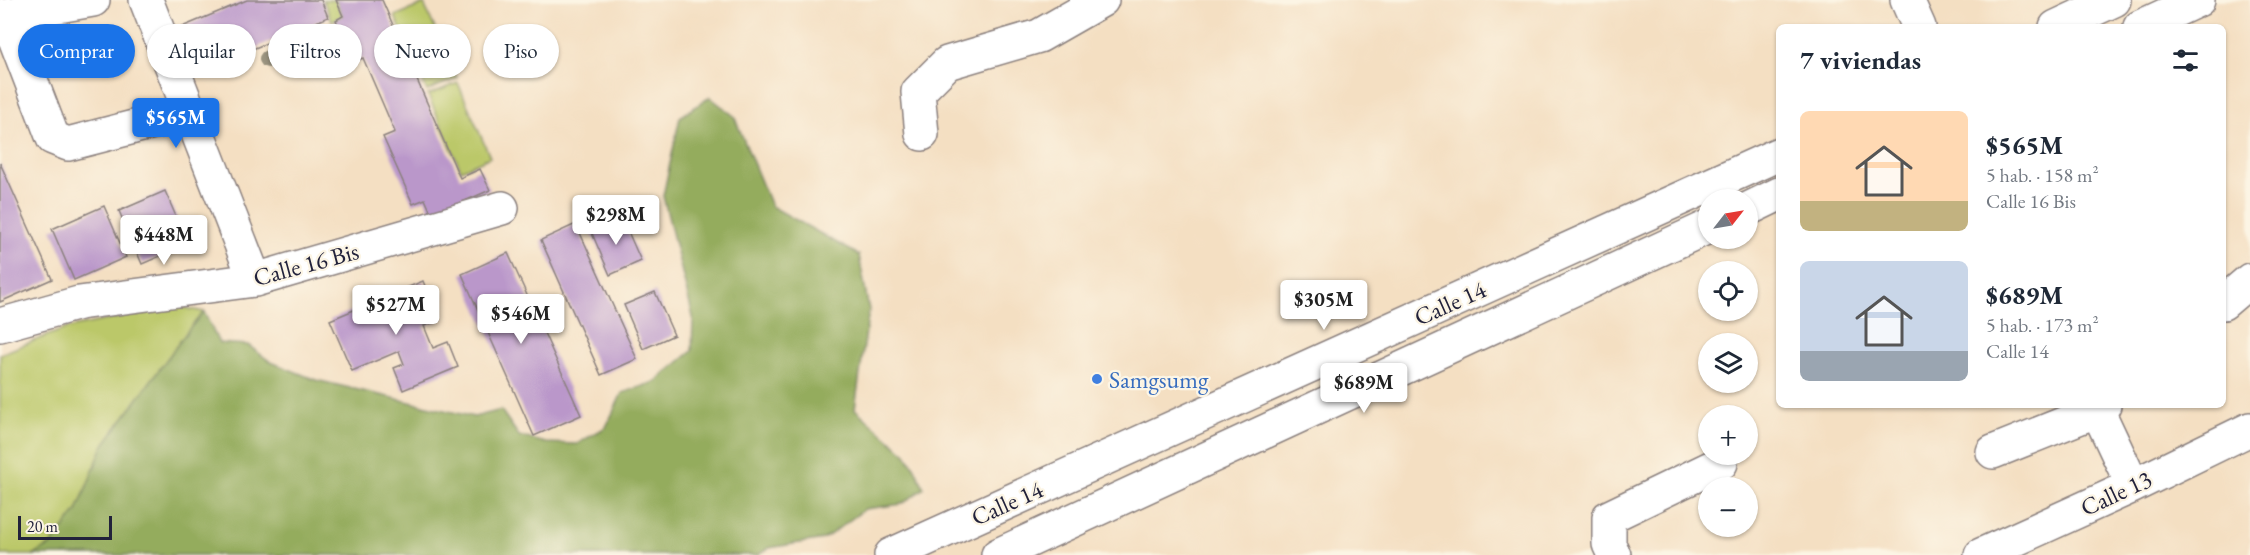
<!DOCTYPE html>
<html lang="es">
<head>
<meta charset="utf-8">
<style>
  :root { --surface:#fff; --page:#f6f6f7; --text:#1f2937; --muted:#747a83; --accent:#1a73e8 }
  body { margin:0; font-family:"EB Garamond",serif; background:var(--page); color:var(--text); height:100vh; display:flex; flex-direction:column; font-size:22px; white-space:nowrap }
  * { box-sizing:border-box; margin:0 }
  p { font-size:20px; color:var(--muted) }
  .icon { flex:none; width:33px; height:33px; fill:none; stroke:currentColor; stroke-width:2; stroke-linecap:round; stroke-linejoin:round }
  .map { position:relative; flex:1; overflow:hidden }
  .panel { position:absolute; left:1776px; top:24px; width:450px; height:384px; display:flex; flex-direction:column; background:var(--surface); border-radius:9px; box-shadow:0 2px 4px #0004 }
  .panel>* { flex:none }
  .guide { position:absolute; left:18px; top:24px; width:570px; height:54px; display:flex; gap:12px }
  .needle { width:39px; rotate:59deg }
  .fabs { position:absolute; left:1698px; top:189px; display:grid; gap:12px }
  .fabs a { display:grid; place-items:center; width:60px; height:60px; border-radius:50%; background:var(--surface); box-shadow:0 2px 4px #0004; font-size:30px }
  .scale { position:absolute; left:18px; bottom:15px; width:94px; box-sizing:border-box; padding-left:6px; border:3px solid #22223b; border-top:0; font-size:16px; line-height:21px; white-space:nowrap; color:#22223b; -webkit-text-stroke:4px #fcf5e5; paint-order:stroke }
  .price { position:absolute; translate:-50% -51px; padding:0 14px; border-radius:6px; background:#fff; color:#222; font-size:20px; line-height:39px; filter:drop-shadow(0 2px 3px #0008) }
  .price::after { content:''; position:absolute; left:50%; top:36px; width:18px; height:14px; margin-left:-9px; background:inherit; clip-path:polygon(0 0,100% 0,50% 100%) }
  .price.selected { background:var(--accent); color:#fff }
  ul { padding:0; list-style:none }
  li { display:flex; align-items:center; gap:18px; height:150px; padding:0 24px }
  li span { display:grid; place-items:center; flex:none; width:168px; height:120px; border-radius:9px; color:#555 }
  li>.icon { margin-inline-start:auto }
  span .icon { width:72px; height:72px; fill:#fffc; stroke-width:1 }
  li b { font-size:26px }
  h2 { display:flex; justify-content:space-between; align-items:center; height:72px; padding:0 24px; font-size:26px }
  .chip { padding:0 21px; border-radius:27px; background:var(--surface); box-shadow:0 2px 4px #0004; font-size:21px; line-height:54px }
  .chip.selected { background:var(--accent); color:#fff }
  .map>svg:first-child { display:block }
  .green { fill:#bbc869; stroke:#6e7552; stroke-width:1.5 }
  .forest { fill:#94ac5d; stroke:#5b674c; stroke-width:1.5 }
  .building { fill:#ba97ca }
  .lines { fill:none; stroke-linecap:round; stroke-linejoin:round }
  .minor-casing { stroke:#8b807e; stroke-width:36 }
  .major-casing { stroke:#8b807e; stroke-width:36 }
  .minor { stroke:#fff; stroke-width:33 }
  .major { stroke:#fff; stroke-width:33 }
  .tree { fill:#9a937f }
  .shop-dot { fill:#3f7fe0; stroke:#fcf5e5; stroke-width:2 }
  .labels { text-anchor:middle; dominant-baseline:central; stroke-width:4.5; stroke-linejoin:round; paint-order:stroke }
  .street-label { font-size:24px; fill:#22223b; stroke:#fcf5e5 }
  .shop-label { font-size:24px; fill:#366cbe; stroke:#fcf5e5; text-anchor:start }
</style>
</head>
<body>
<div class="map">
<svg width="2250" height="555" viewBox="0 0 2250 555">
  <rect width="100%" height="100%" fill="#fcf5e5"/>
  <filter id="ink" filterUnits="userSpaceOnUse"><feTurbulence type="fractalNoise" baseFrequency=".0167" numOctaves="2"/><feDisplacementMap in="SourceGraphic" scale="12" xChannelSelector="R" yChannelSelector="G"/><feConvolveMatrix kernelMatrix="1 2 1 2 8 2 1 2 1" color-interpolation-filters="sRGB"/></filter>
  <filter id="wash" filterUnits="userSpaceOnUse"><feTurbulence type="fractalNoise" baseFrequency=".008" numOctaves="4" result="noise"/><feDisplacementMap in="SourceGraphic" scale="24" xChannelSelector="R" yChannelSelector="G"/><feGaussianBlur stdDeviation="1.35" result="paint"/><feColorMatrix in="noise" values="0 0 0 0 0 0 0 0 0 0 0 0 0 0 0 0 0 1.4 0 .05"/><feComposite in="paint" operator="in"/></filter>
  <g filter="url(#wash)">
    <rect width="100%" height="100%" fill="#f4dfc2"/>
    <path class="green" d="M323,0H336L343,16L332,21Z
      M424,4L457,78L427,91L395,16Z
      M458,83L490,157L461,170L428,95Z
      M177,306L204,312L189,329L103,446L77,511L50,546L33,555H0V354L67,328Z"/>
    <path class="forest" d="M710,97L734,116L771,206L859,255L869,310L855,409L906,454L915,468L924,488L902,504L865,509L824,539L769,548L758,555H33L50,546L77,511L103,446L189,329L204,312L219,343L248,345L271,362L316,380L474,417L501,410L519,436L546,443L577,444L606,427L622,393L655,382L692,351L693,317L663,196L680,117Z"/>
    <g id="blocks">
      <path class="building" d="M247,0H321L328,17L189,76L170,32Z
        M336,0H382L460,178L480,169L490,190L432,215L425,199L413,204L383,137L395,132L363,58L354,62L336,20L343,16Z
        M0,163L52,279L0,302Z
        M165,191L188,244L142,264L119,211Z
        M104,206L126,257L74,280L52,229Z
        M622,218L641,261L610,275L591,231Z
        M576,224L637,359L601,375L541,240Z
        M508,253L581,415L534,436L462,274Z
        M423,281L439,320L424,326L433,348L448,342L458,367L403,390L394,368L404,364L399,351L352,371L330,320Z
        M655,292L674,335L643,349L624,305Z"/>
    </g>
  </g>
  <g filter="url(#ink)">
    <use href="#blocks" fill-opacity="0" stroke="#8b807e" stroke-width="1.5"/>
    <g class="lines">
      <defs>
        <path id="minor" d="M146,0L255,280
          M1907,0L1919,27
          M6,15L53,138L68,144L161,120L190,116
          M922,134L918,92L947,63L1039,36L1102,0
          M2223,303L2250,280
          M0,325L79,303L255,280L502,208
          M2095,405L2133,486
          M1993,452L2098,410L2104,405
          M1614,555L1609,544V517L1721,463
          M1981,555L2133,486L2250,429"/>
        <path id="major" d="M0,16L93,0
          M2056,27L2114,0
          M2140,27L2198,0
          M1748,209L1779,194
          M891,555L1779,154
          M998,555L1708,227"/>
      </defs>
      <use href="#minor" class="minor-casing"/>
      <use href="#major" class="major-casing"/>
      <use href="#minor" class="minor"/>
      <use href="#major" class="major"/>
    </g>
    <circle class="tree" cx="268" cy="59" r="9"/>
  </g>
  <circle class="shop-dot" cx="1097" cy="379" r="6"/>
  <g class="labels">
    <g class="street-label">
      <text transform="translate(306 264) rotate(-15)">Calle 16 Bis</text>
      <text transform="translate(1450 303) rotate(-24)">Calle 14</text>
      <text transform="translate(2116 493) rotate(-25)">Calle 13</text>
      <text transform="translate(1007 503) rotate(-24)">Calle 14</text>
    </g>
    <g class="shop-label">
      <text x="1109" y="379">Samgsumg</text>
    </g>
  </g>
</svg>
<div class="fabs">
<a><svg class="needle" viewBox="-14 -14 28 28"><path d="M0-13l5 13h-10z" fill="#e53935"/><path d="M0 13l5-13h-10z" fill="#747a83"/></svg></a>
<a><svg class="icon" aria-label="locate" viewBox="0 0 24 24"><circle cx="12" cy="12" r="6"/><path d="M12 2v4M12 18v4M2 12h4M18 12h4"/></svg></a>
<a><svg class="icon" aria-label="layers" viewBox="0 0 24 24"><path d="M12 4l9 5-9 5-9-5zM3 14l9 5 9-5"/></svg></a>
<a>+</a>
<a>−</a>
</div>
<div class="scale">20 m</div>
<b class="price selected" style="left:176px;top:149px">$565M</b>
<b class="price" style="left:616px;top:246px">$298M</b>
<b class="price" style="left:164px;top:266px">$448M</b>
<b class="price" style="left:1324px;top:331px">$305M</b>
<b class="price" style="left:396px;top:336px">$527M</b>
<b class="price" style="left:521px;top:345px">$546M</b>
<b class="price" style="left:1364px;top:414px">$689M</b>
<div class="guide">
<a class="chip selected">Comprar</a>
<a class="chip">Alquilar</a>
<a class="chip">Filtros</a>
<a class="chip">Nuevo</a>
<a class="chip">Piso</a>
</div>
<section class="panel">
<h2>7 viviendas<svg class="icon" aria-label="filters" viewBox="0 0 24 24"><path d="M4 7h16M4 17h16"/><circle cx="9" cy="7" r="2"/><circle cx="15" cy="17" r="2"/></svg></h2>
<ul>
<li><span style="background:linear-gradient(#ffd9b3 75%,#c2b280 0)"><svg class="icon" aria-label="home" viewBox="0 0 24 24"><path d="M3 11l9-7 9 7M6 9v11h12V9"/></svg></span><div><b>$565M</b><p>5 hab. · 158 m²</p><p>Calle 16 Bis</p></div></li>
<li><span style="background:linear-gradient(#c9d6e8 75%,#9aa5b1 0)"><svg class="icon" aria-label="home" viewBox="0 0 24 24"><path d="M3 11l9-7 9 7M6 9v11h12V9"/></svg></span><div><b>$689M</b><p>5 hab. · 173 m²</p><p>Calle 14</p></div></li>
</ul>
</section>
</div>
</body>
</html>
